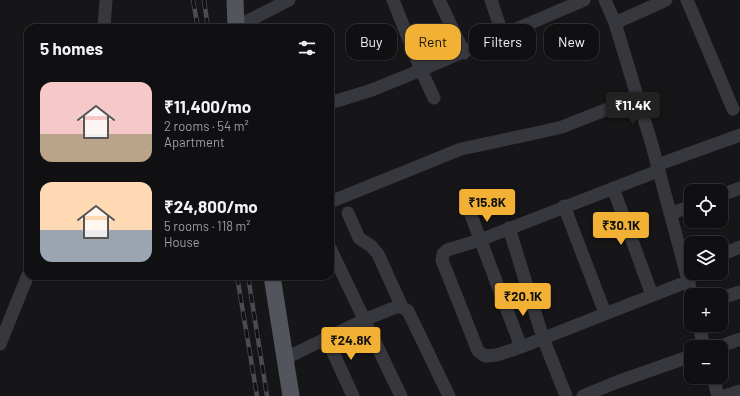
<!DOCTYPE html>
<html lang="en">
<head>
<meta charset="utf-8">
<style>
  :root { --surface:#101012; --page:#1e1e20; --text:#f1f3f6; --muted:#9c9d9f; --line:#303032; --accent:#f2b134 }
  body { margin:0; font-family:Barlow,sans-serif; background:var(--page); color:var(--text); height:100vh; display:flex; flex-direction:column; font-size:15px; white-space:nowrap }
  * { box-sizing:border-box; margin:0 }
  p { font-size:13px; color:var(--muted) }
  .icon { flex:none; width:22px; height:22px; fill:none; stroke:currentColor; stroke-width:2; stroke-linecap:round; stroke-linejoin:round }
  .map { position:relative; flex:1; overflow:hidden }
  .panel { position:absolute; left:24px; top:24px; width:310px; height:256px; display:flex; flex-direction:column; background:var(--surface); border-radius:12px; box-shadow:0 1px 3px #0004,0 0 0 1px var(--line) }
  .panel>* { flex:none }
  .guide { position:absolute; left:346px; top:24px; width:334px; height:36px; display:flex; gap:8px }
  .tools { position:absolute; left:684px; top:184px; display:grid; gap:8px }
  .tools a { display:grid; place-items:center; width:44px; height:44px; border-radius:8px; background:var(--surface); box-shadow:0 1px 3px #0004,0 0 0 1px var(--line); font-size:20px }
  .price { position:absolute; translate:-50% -34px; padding:0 9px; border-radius:4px; background:var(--accent); color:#111; font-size:13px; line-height:26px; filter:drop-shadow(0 1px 2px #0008) }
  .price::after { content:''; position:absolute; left:50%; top:24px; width:12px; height:9px; margin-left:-6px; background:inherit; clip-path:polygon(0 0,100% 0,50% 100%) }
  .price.active { background:#222; color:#fff }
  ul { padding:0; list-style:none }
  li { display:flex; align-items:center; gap:12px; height:100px; padding:0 16px }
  li span { display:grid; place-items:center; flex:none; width:112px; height:80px; border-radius:12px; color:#555 }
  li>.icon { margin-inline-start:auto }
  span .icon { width:48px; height:48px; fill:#fffc; stroke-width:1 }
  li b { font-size:17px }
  h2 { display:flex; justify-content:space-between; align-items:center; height:48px; padding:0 16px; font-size:17px }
  .tag { padding:0 14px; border-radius:12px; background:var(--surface); box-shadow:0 1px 3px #0004,0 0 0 1px var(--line); font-size:14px; line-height:36px }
  .tag.active { background:var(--accent); color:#111 }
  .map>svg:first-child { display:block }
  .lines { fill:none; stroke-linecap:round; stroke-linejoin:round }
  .minor { stroke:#37383d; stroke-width:13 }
  .major { stroke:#53555c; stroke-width:17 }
  .rail-casing { stroke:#4a4c52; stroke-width:4.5 }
  .rail { stroke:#111113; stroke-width:3; stroke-dasharray:9; stroke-linecap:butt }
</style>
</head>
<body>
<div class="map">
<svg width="740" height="396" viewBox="0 0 740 396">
  <rect width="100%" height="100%" fill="#161618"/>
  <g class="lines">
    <path class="minor" d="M393,0L421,70L434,98
      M439,0L464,53
      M491,0L501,30V36
      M605,0L615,23
      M666,0L615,23L652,145L692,295
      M687,0L733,109
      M236,27L289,0
      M104,28L106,0
      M330,103L372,90L421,70L584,0
      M657,165L740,135
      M658,171L480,240L447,250L443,254L442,260L478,351L485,356L497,355L521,347L689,281
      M613,188L652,295
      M721,195L740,188
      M330,202L461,149L536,133L562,127L638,97
      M564,206L605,313
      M348,213L359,238L371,246L378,254L402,307
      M670,214L691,206
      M471,215L521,347
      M509,228L543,338L566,396
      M330,248L401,396
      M721,255L740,247
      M721,298L740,292
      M699,325L704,347
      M326,337L353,396
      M0,344L28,275
      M718,347L740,339
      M286,358L364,320L396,307H402L408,311L449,396
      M713,377L718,396
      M583,396L617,382L691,356
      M725,396L740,391"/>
    <path class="major" d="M235,0L236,28
      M272,276L291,396"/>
    <defs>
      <path id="rail" d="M193,0L198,28
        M204,0L208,28
        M237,276L257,396
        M248,276L267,396"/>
    </defs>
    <use href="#rail" class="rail-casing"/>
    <use href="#rail" class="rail"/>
  </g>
</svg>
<div class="tools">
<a><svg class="icon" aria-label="locate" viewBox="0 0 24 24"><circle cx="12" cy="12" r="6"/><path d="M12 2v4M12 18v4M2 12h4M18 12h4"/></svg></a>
<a><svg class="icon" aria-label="layers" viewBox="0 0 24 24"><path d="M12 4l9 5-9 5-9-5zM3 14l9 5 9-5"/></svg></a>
<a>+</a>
<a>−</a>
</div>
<b class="price active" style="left:633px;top:126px">₹11.4K</b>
<b class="price" style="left:487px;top:223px">₹15.8K</b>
<b class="price" style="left:621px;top:246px">₹30.1K</b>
<b class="price" style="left:523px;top:317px">₹20.1K</b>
<b class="price" style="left:351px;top:361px">₹24.8K</b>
<div class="guide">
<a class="tag">Buy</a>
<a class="tag active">Rent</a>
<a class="tag">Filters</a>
<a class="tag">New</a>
</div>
<section class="panel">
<h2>5 homes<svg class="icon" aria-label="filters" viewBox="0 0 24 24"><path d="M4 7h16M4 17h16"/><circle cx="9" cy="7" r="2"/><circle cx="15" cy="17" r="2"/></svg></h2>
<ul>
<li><span style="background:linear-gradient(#f6c9c9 65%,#b9a48a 0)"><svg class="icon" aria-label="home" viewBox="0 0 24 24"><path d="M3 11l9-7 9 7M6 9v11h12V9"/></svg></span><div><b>₹11,400/mo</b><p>2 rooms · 54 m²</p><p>Apartment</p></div></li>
<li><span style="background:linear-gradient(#ffd9b3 60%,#9aa5b1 0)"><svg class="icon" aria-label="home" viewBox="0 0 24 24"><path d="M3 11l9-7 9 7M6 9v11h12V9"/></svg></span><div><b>₹24,800/mo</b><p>5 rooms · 118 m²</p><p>House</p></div></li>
</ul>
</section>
</div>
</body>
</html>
